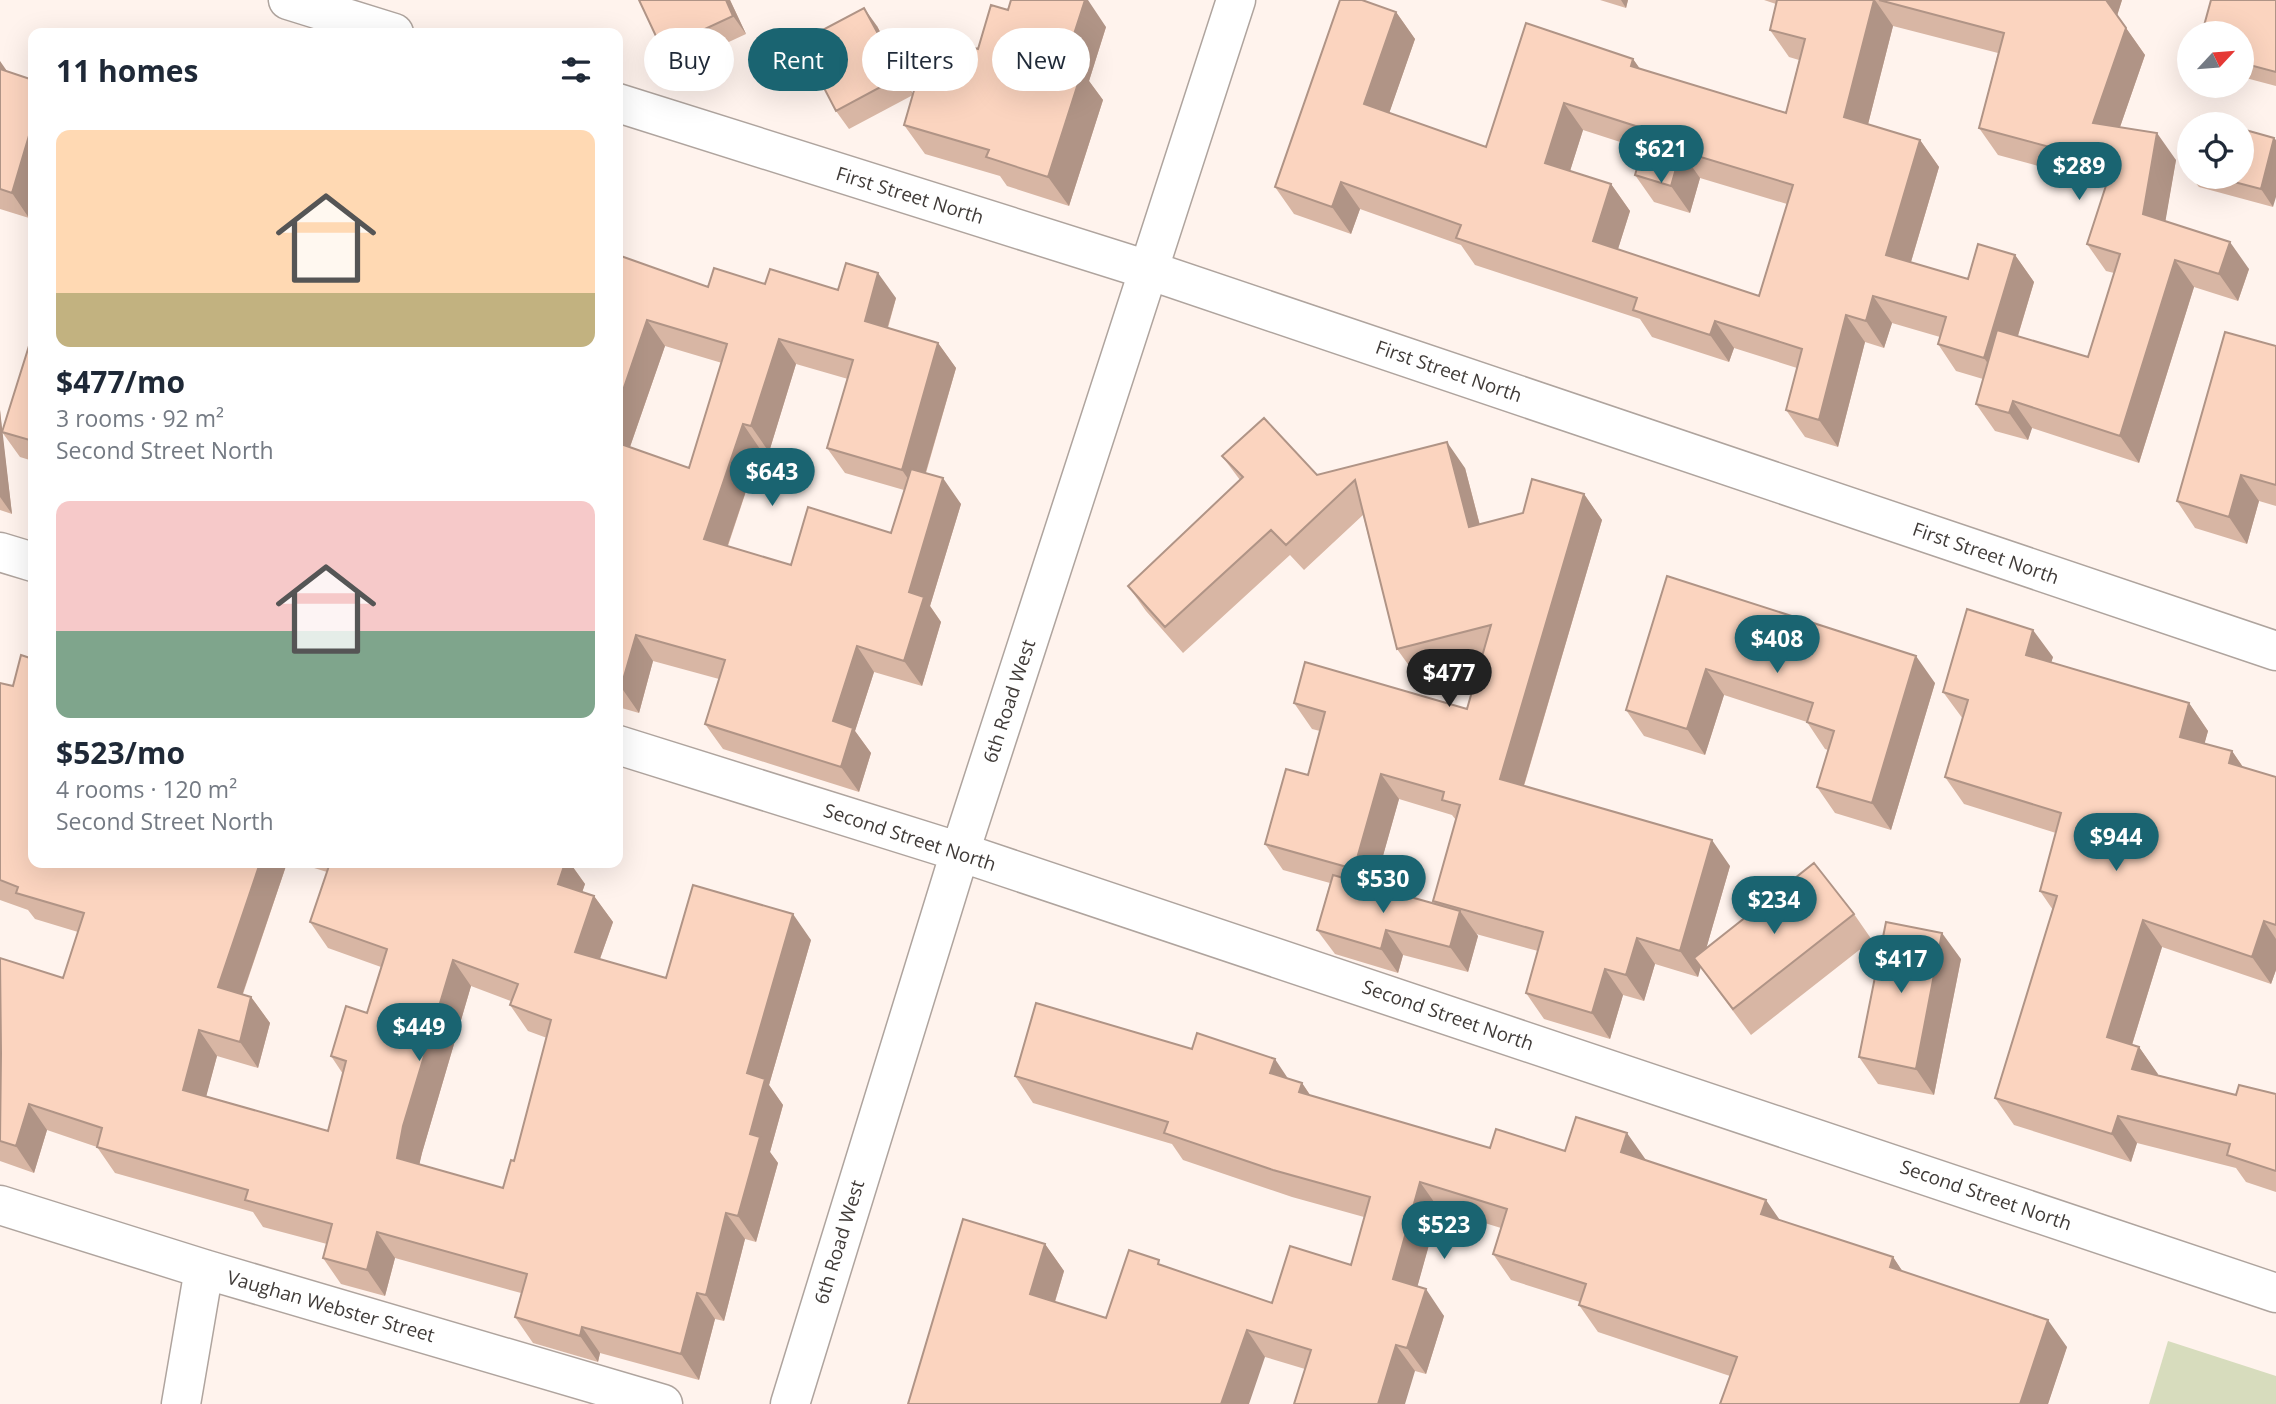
<!DOCTYPE html>
<html lang="en">
<head>
<meta charset="utf-8">
<style>
  :root { --surface:#fff; --page:#f6f6f7; --text:#1f2937; --muted:#747a83; --accent:#1a6471 }
  body { margin:0; font-family:"Open Sans",sans-serif; background:var(--page); color:var(--text); height:100vh; display:flex; flex-direction:column; font-size:26px; white-space:nowrap }
  * { box-sizing:border-box; margin:0 }
  p { font-size:23px; color:var(--muted) }
  .icon { flex:none; width:38px; height:38px; fill:none; stroke:currentColor; stroke-width:2; stroke-linecap:round; stroke-linejoin:round }
  .map { position:relative; flex:1; overflow:hidden }
  .drawer { position:absolute; left:28px; top:28px; width:595px; height:840px; display:flex; flex-direction:column; background:var(--surface); border-radius:14px; box-shadow:0 7px 28px #0002 }
  .drawer>* { flex:none }
  .hud { position:absolute; left:644px; top:28px; width:665px; height:63px; display:flex; gap:14px }
  .needle { width:46px; rotate:64deg }
  .controls { position:absolute; left:2177px; top:21px; display:grid; gap:14px }
  .controls a { display:grid; place-items:center; width:77px; height:77px; border-radius:50%; background:var(--surface); box-shadow:0 7px 28px #0002; font-size:35px }
  .price { position:absolute; translate:-50% -60px; padding:0 16px; border-radius:24px; background:var(--accent); color:#fff; font-size:23px; line-height:46px; filter:drop-shadow(0 2px 4px #0008) }
  .price::after { content:''; position:absolute; left:50%; top:42px; width:21px; height:16px; margin-left:-10px; background:inherit; clip-path:polygon(0 0,100% 0,50% 100%) }
  .price.on { background:#222; color:#fff }
  ul { padding:0; list-style:none }
  li { display:grid; align-content:center; gap:14px; height:371px; padding:0 28px }
  li span { display:grid; place-items:center; height:217px; border-radius:14px; color:#555 }
  li>.icon { margin-inline-start:auto }
  span .icon { width:126px; height:126px; fill:#fffc; stroke-width:1 }
  li b { font-size:30px }
  h2 { display:flex; justify-content:space-between; align-items:center; height:84px; padding:0 28px; font-size:30px }
  .pill { padding:0 24px; border-radius:32px; background:var(--surface); box-shadow:0 7px 28px #0002; font-size:24px; line-height:63px }
  .pill.on { background:var(--accent); color:#fff }
  .map>svg:first-child { display:block }
  .green { fill:#d7dcbd }
  .lines { fill:none; stroke-linecap:round; stroke-linejoin:round }
  .street-casing { stroke:#afa49e; stroke-width:41 }
  .street { stroke:#fff; stroke-width:38 }
  .wall { fill:#d8b6a4; fill-rule:evenodd }
  .shaded-wall { fill:#b09486 }
  .building { fill:#fbd4bf; stroke:#b09486; stroke-width:2; fill-rule:evenodd }
  .labels { text-anchor:middle; dominant-baseline:central; stroke-width:5; stroke-linejoin:round; paint-order:stroke }
  .street-label { font-size:19px; fill:#403b38; stroke:#fff }
</style>
</head>
<body>
<div class="map">
<svg width="2276" height="1404" viewBox="0 0 2276 1404">
  <rect width="100%" height="100%" fill="#fff3ed"/>
  <path class="green" d="M2168,1341L2276,1376V1404H2149Z"/>
  <g class="lines">
    <defs>
      <path id="street" d="M288,0L394,33
        M618,103L1148,270L2276,651
        M0,552L33,562
        M618,745L960,852L2276,1293
        M0,1205L204,1269L663,1404
        M181,1404L204,1269
        M790,1404L960,852L1236,0"/>
    </defs>
    <use href="#street" class="street-casing"/>
    <use href="#street" class="street"/>
  </g>
  <path class="wall" d="M730,0L746,34L675,67L662,49Z
    M1600,0H1628L1626,8Z
    M1764,0H2122L2117,15L2145,55L2120,127L2176,160L2165,221L2249,269L2238,301L2194,287L2139,463L2032,428L2028,440L1995,431L1976,404L1983,379L1956,371L1938,344L1940,337L1892,323L1884,348L1865,342L1838,447L1805,437L1786,410L1797,368L1734,348L1729,362L1652,337L1640,319L1475,265L1461,245L1360,209L1351,234L1294,214L1275,187L1396,12L1415,39L1389,113L1486,147L1633,59L1640,69L1786,113L1799,60L1789,57L1770,30L1776,4ZM1893,26L1998,53L1979,128L1998,155L2106,184L2087,244L2106,271L2114,273L2088,357L2018,336L2034,282L2015,255L1968,279L1911,262L1939,167L1920,140L1868,124ZM1583,130L1642,149L1635,175L1654,202L1690,213L1700,178L1787,204L1759,296L1618,249L1630,211L1611,184L1570,171Z
    M2276,0V86L2242,77V33Z
    M1008,10L1106,27L1089,81L1103,100L1069,206L1007,186L1000,176L925,154L904,125L913,95L849,129L836,111L877,26L913,94L978,49Z
    M0,61L29,218L0,209Z
    M2242,129L2273,207L2199,187L2191,177H2242Z
    M618,255L708,287L765,284L838,290L896,298L888,328L938,343L956,368L926,473L961,504L930,606L941,622L922,686L874,672L855,731L871,753L859,792L723,749L705,724L719,679L653,661L639,713L618,707ZM665,346L722,363L689,468L630,447ZM796,364L848,379L827,448L845,473L904,490L891,533L791,565L728,546L760,449L769,452Z
    M33,333V461L20,457L2,432L12,514L0,510V410L2,432Z
    M2276,346V506L2259,501L2247,544L2195,528L2177,501Z
    M1222,456L1317,475L1465,468L1480,525L1523,513L1584,494L1602,520L1524,786L1730,866L1706,949L1854,914L1872,940L1751,1035L1700,967L1698,977L1655,964L1644,1001L1623,995L1610,1039L1544,1019L1526,993L1538,951L1476,934L1478,936L1468,972L1403,955L1398,973L1335,954L1317,930L1330,883L1283,870L1265,844L1308,775L1320,731L1312,729L1294,703L1467,709L1482,658L1415,674L1397,649L1363,515L1304,570L1290,555L1183,653L1146,611L1128,586L1240,480ZM1399,799L1452,815L1456,820L1433,901L1436,904L1374,887Z
    M1667,576L1935,683L1891,830L1835,813L1817,787L1828,750L1825,749L1807,722L1724,695L1705,755L1644,736L1626,710Z
    M2053,657L2051,662L2189,703L2208,731L2204,744L2232,751L2243,767L2276,777V970L2271,984L2162,947L2132,1045L2139,1047L2158,1075L2236,1095L2276,1094V1192L2246,1182L2236,1168L2137,1143L2131,1162L2014,1125L1995,1098L2053,910L2040,891L2056,833L1964,804L1945,777L1963,719L1943,692Z
    M0,683L33,863H287L243,994L251,997L270,1023L258,1068L217,1056L206,1096L328,1131L343,1074L331,1056L367,1013L381,967L328,948L310,922L327,872L298,863H570L585,884L582,892L594,896L613,922L600,959L666,978L811,940L769,1085L783,1105L770,1152L778,1163L756,1242L745,1239L724,1321L715,1319L699,1380L600,1353L598,1362L533,1343L515,1317L521,1293L395,1258L385,1296L341,1284L323,1258L327,1244L263,1227L253,1212L115,1173L97,1147L47,1130L34,1173L0,1161V958L63,978L78,932L35,919L28,910L0,900ZM471,986L511,1001L510,1005L528,1031L547,1038L514,1161L503,1188L419,1164L422,1153Z
    M1961,959L1934,1095L1878,1084L1859,1057Z
    M1015,1076L1289,1079L1302,1083L1310,1095L1490,1148L1565,1151L1646,1160L1780,1220L1893,1257L1902,1271L2067,1347L2048,1404H1720L1730,1376L1598,1332L1579,1305L1580,1302L1511,1280L1493,1254L1501,1228L1439,1209L1417,1287L1444,1316L1426,1374L1415,1371L1305,1369L1265,1357L908,1404L1045,1244L1064,1271L1055,1302L1106,1318L1163,1266L1272,1303L1351,1265L1364,1217L1292,1197L1183,1160L1172,1144L1033,1103Z"/>
  <path class="shaded-wall" d="M726,0H730L746,34L733,16Z
    M1085,0H1088L1106,27L1089,81L1103,100L1069,206L1048,177L1064,65Z
    M1621,0H1628L1626,8Z
    M1874,0H1875L1893,26L1863,144L1844,117Z
    M2106,0H2122L2117,16Z
    M864,8L877,26L913,95L901,76Z
    M1396,12L1415,39L1383,131L1364,104Z
    M2126,28L2145,55L2112,150L2093,123Z
    M1633,59L1652,86L1631,66Z
    M0,61L16,84L0,74Z
    M1564,103L1583,130L1564,190L1545,163Z
    M33,122V204L29,218L12,193Z
    M2157,133L2176,160L2162,241L2143,214Z
    M2274,138L2276,140V197L2273,207L2261,189Z
    M1920,140L1939,167L1905,282L1886,255Z
    M1681,151L1700,178L1690,213L1671,186Z
    M1341,182L1360,209L1351,234L1332,207Z
    M1611,184L1630,211L1612,268L1593,241Z
    M2230,242L2249,269L2238,301L2219,274Z
    M2015,255L2034,282L2003,385L1984,358Z
    M2175,260L2194,287L2139,463L2120,436Z
    M878,273L896,298L882,346L865,321Z
    M1873,296L1892,323L1884,348L1866,321Z
    M1846,315L1865,342L1838,447L1819,420Z
    M647,320L665,346L624,464L618,455V405Z
    M1715,321L1734,348L1729,362L1710,335Z
    M779,339L796,364L769,452L751,426Z
    M938,343L956,368L919,495L902,470Z
    M2013,401L2032,428L2028,440L2009,413Z
    M0,410L12,514L0,497Z
    M743,424L760,449L721,565L704,539Z
    M1447,442L1465,468L1487,553L1469,527Z
    M2241,475L2259,501L2247,544L2229,517Z
    M943,478L961,504L930,606L941,622L922,686L904,661L909,592Z
    M1584,494L1602,520L1518,805L1500,779Z
    M2033,630L2053,657L2045,682L2026,655Z
    M636,635L653,661L639,713L621,687Z
    M857,646L874,672L855,731L871,753L859,792L841,767L833,721Z
    M1916,656L1935,683L1891,830L1872,803Z
    M1706,669L1724,695L1705,755L1687,729Z
    M2189,703L2208,731L2199,764L2180,737Z
    M2232,751L2251,779L2229,763Z
    M1381,774L1399,799L1372,895L1354,869Z
    M1712,840L1730,866L1698,977L1680,951Z
    M260,863H287L236,1013L218,987Z
    M565,863H570L585,884L576,910L558,884Z
    M594,896L613,922L593,978L575,952Z
    M1460,911L1478,936L1468,972L1450,947Z
    M793,914L811,940L769,1085L783,1105L770,1152L778,1163L756,1242L738,1216L750,1134L747,1073Z
    M2143,920L2162,947L2126,1064L2107,1037Z
    M2264,921L2276,939V970L2271,984L2252,957Z
    M1386,930L1403,955L1398,973L1381,949Z
    M1942,933L1961,959L1934,1095L1916,1069Z
    M1637,938L1655,964L1644,1001L1626,975Z
    M453,960L471,986L422,1153L415,1184L397,1158L403,1126Z
    M1605,969L1623,995L1610,1039L1592,1013Z
    M251,997L270,1023L258,1068L240,1042Z
    M199,1030L217,1056L201,1116L183,1090Z
    M2139,1047L2158,1074L2151,1096L2132,1069Z
    M1275,1059L1293,1086L1270,1073Z
    M1302,1083L1320,1110L1299,1092Z
    M29,1104L47,1130L34,1173L16,1146Z
    M2118,1116L2137,1143L2131,1162L2112,1134Z
    M1627,1133L1646,1160L1640,1179L1621,1152Z
    M1420,1182L1439,1209L1412,1306L1393,1279Z
    M1766,1200L1784,1226L1761,1214Z
    M726,1213L745,1239L724,1321L706,1295Z
    M377,1232L395,1258L385,1296L367,1270Z
    M1045,1244L1064,1271L1049,1321L1030,1294Z
    M1893,1257L1911,1284L1890,1267Z
    M1426,1289L1444,1316L1426,1374L1407,1348Z
    M697,1293L715,1319L699,1380L681,1354Z
    M2048,1320L2067,1347L2048,1404H2020Z
    M582,1327L600,1353L598,1362L580,1336Z
    M1247,1330L1265,1357L1249,1404H1221Z
    M1396,1345L1415,1371L1405,1404H1378Z"/>
  <path class="building" d="M639,0H726L733,16L662,49Z
    M1011,0H1085L1064,65L1082,71L1048,177L986,157L989,150L904,125L930,35L978,49L991,5L1008,10Z
    M1340,0H1362L1396,12L1364,104L1486,147L1526,23L1633,59L1631,66L1786,113L1805,39L1770,30L1777,0H1874L1844,117L1920,140L1886,255L1968,279L1978,244L2015,255L1984,358L1938,344L1946,317L1873,296L1866,321L1846,315L1819,420L1786,410L1802,349L1715,321L1710,335L1633,310L1637,298L1456,238L1461,225L1341,182L1332,207L1275,187ZM1564,103L1648,130L1635,175L1671,186L1681,151L1793,185L1759,296L1593,241L1611,184L1545,163Z
    M1879,0H2106L2126,28L2093,123L2157,133L2143,214L2230,242L2219,274L2175,260L2120,436L2013,401L2009,413L1976,404L1997,330L2088,357L2120,254L2087,244L2113,164L1979,128L2004,33Z
    M2211,0H2276V72L2242,63V33H2202Z
    M864,8L901,76L836,111L800,42Z
    M0,69L33,80V122L12,193L0,189Z
    M2200,117L2225,124H2198Z
    M2242,129L2274,138L2261,189L2215,177H2242Z
    M2189,156V170L2186,169Z
    M618,255L708,287L714,268L765,284L770,269L838,290L846,263L878,273L865,321L938,343L902,470L827,448L853,360L779,339L751,426L743,424L704,539L791,565L808,507L891,533L911,469L943,478L909,592L924,597L904,661L857,646L833,721L853,728L841,767L705,724L725,660L636,635L621,687L618,686V443L689,468L727,344L647,320L618,405Z
    M2225,332L2276,346V485L2241,475L2229,517L2177,501Z
    M33,333V441L2,432Z
    M1264,418L1317,475L1447,442L1469,527L1523,513L1532,479L1584,494L1500,779L1712,840L1680,951L1637,938L1626,975L1605,969L1592,1013L1526,993L1543,932L1433,901L1460,805L1442,800L1444,792L1381,774L1354,869L1265,844L1286,769L1308,775L1325,712L1294,703L1305,662L1467,709L1491,625L1397,649L1355,480L1286,545L1271,530L1165,627L1128,586L1243,477L1222,456Z
    M1667,576L1916,656L1872,803L1817,787L1834,731L1807,722L1813,703L1706,669L1687,729L1626,710Z
    M1967,609L2033,630L2026,655L2189,703L2180,737L2232,751L2229,763L2276,777V925L2264,921L2252,957L2143,920L2107,1037L2139,1047L2132,1069L2236,1095L2239,1085L2276,1094V1171L2227,1155L2230,1144L2118,1116L2112,1134L1995,1098L2057,896L2040,891L2061,813L1945,777L1968,700L1943,692Z
    M21,655L33,659V863H260L218,987L251,997L240,1042L199,1030L183,1090L328,1131L346,1061L331,1056L346,1006L367,1013L387,949L310,922L330,863H565L558,884L594,896L575,952L666,978L693,885L793,914L747,1073L765,1079L750,1134L760,1137L738,1216L726,1213L706,1295L697,1293L681,1354L582,1327L580,1336L515,1317L527,1274L377,1232L367,1270L323,1258L332,1224L245,1200L248,1190L97,1147L102,1128L29,1104L16,1146L0,1141L1,1053L0,958L63,978L84,913L16,893L18,887L0,880V683L13,686ZM453,960L518,984L510,1005L551,1020L514,1161L511,1160L503,1188L397,1158L403,1126Z
    M1814,863L1854,914L1733,1009L1694,958Z
    M1333,875L1460,911L1450,947L1386,930L1381,949L1317,930Z
    M1886,922L1942,933L1916,1069L1859,1057Z
    M1036,1003L1192,1049L1197,1033L1275,1059L1270,1073L1302,1083L1299,1092L1490,1148L1496,1129L1565,1151L1576,1117L1627,1133L1621,1152L1766,1200L1761,1214L1893,1257L1890,1267L2048,1320L2020,1404H1720L1737,1357L1579,1305L1586,1284L1493,1254L1507,1209L1420,1182L1393,1279L1426,1289L1407,1348L1396,1345L1378,1404H1294L1311,1350L1247,1330L1221,1404H908L963,1219L1045,1244L1030,1294L1106,1318L1129,1250L1159,1260L1158,1264L1272,1303L1290,1246L1351,1265L1370,1197L1273,1170L1164,1133L1168,1122L1015,1076Z"/>
  <g class="labels">
    <g class="street-label">
      <text transform="translate(910 195) rotate(17)">First Street North</text>
      <text transform="translate(1449 371) rotate(19)">First Street North</text>
      <text transform="translate(1986 553) rotate(19)">First Street North</text>
      <text transform="translate(1009 701) rotate(-72)">6th Road West</text>
      <text transform="translate(910 837) rotate(18)">Second Street North</text>
      <text transform="translate(1448 1015) rotate(19)">Second Street North</text>
      <text transform="translate(1986 1195) rotate(19)">Second Street North</text>
      <text transform="translate(839 1242) rotate(-73)">6th Road West</text>
      <text transform="translate(331 1306) rotate(16)">Vaughan Webster Street</text>
    </g>
  </g>
</svg>
<div class="controls">
<a><svg class="needle" viewBox="-14 -14 28 28"><path d="M0-13l5 13h-10z" fill="#e53935"/><path d="M0 13l5-13h-10z" fill="#747a83"/></svg></a>
<a><svg class="icon" aria-label="locate" viewBox="0 0 24 24"><circle cx="12" cy="12" r="6"/><path d="M12 2v4M12 18v4M2 12h4M18 12h4"/></svg></a>
</div>
<b class="price" style="left:1661px;top:185px">$621</b>
<b class="price" style="left:2079px;top:202px">$289</b>
<b class="price" style="left:772px;top:508px">$643</b>
<b class="price" style="left:1777px;top:675px">$408</b>
<b class="price on" style="left:1449px;top:709px">$477</b>
<b class="price" style="left:2116px;top:873px">$944</b>
<b class="price" style="left:1383px;top:915px">$530</b>
<b class="price" style="left:1774px;top:936px">$234</b>
<b class="price" style="left:1901px;top:995px">$417</b>
<b class="price" style="left:419px;top:1063px">$449</b>
<b class="price" style="left:1444px;top:1261px">$523</b>
<div class="hud">
<a class="pill">Buy</a>
<a class="pill on">Rent</a>
<a class="pill">Filters</a>
<a class="pill">New</a>
</div>
<section class="drawer">
<h2>11 homes<svg class="icon" aria-label="filters" viewBox="0 0 24 24"><path d="M4 7h16M4 17h16"/><circle cx="9" cy="7" r="2"/><circle cx="15" cy="17" r="2"/></svg></h2>
<ul>
<li><span style="background:linear-gradient(#ffd9b3 75%,#c2b280 0)"><svg class="icon" aria-label="home" viewBox="0 0 24 24"><path d="M3 11l9-7 9 7M6 9v11h12V9"/></svg></span><div><b>$477/mo</b><p>3 rooms · 92 m²</p><p>Second Street North</p></div></li>
<li><span style="background:linear-gradient(#f6c9c9 60%,#7fa58c 0)"><svg class="icon" aria-label="home" viewBox="0 0 24 24"><path d="M3 11l9-7 9 7M6 9v11h12V9"/></svg></span><div><b>$523/mo</b><p>4 rooms · 120 m²</p><p>Second Street North</p></div></li>
</ul>
</section>
</div>
</body>
</html>
